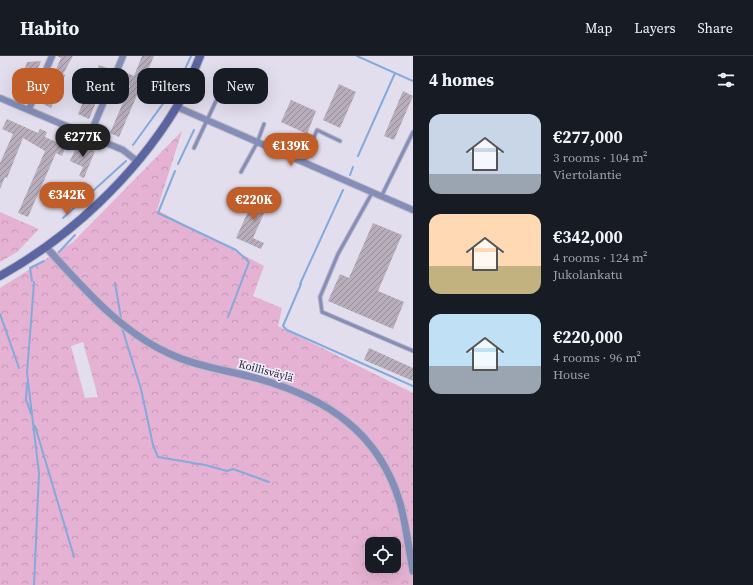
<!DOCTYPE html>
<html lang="en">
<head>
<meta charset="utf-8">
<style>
  :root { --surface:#171b24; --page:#242831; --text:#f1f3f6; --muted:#9ea1a6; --line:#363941; --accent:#c15d28 }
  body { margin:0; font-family:"Source Serif 4",serif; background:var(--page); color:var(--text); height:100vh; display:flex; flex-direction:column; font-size:15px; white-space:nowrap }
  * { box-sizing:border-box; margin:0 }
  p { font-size:13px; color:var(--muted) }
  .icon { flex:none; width:22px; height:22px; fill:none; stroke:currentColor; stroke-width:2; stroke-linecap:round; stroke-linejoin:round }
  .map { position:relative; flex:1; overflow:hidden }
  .details { display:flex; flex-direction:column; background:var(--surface); width:340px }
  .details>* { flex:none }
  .top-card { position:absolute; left:12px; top:12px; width:341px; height:36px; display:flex; gap:8px }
  .controls { position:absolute; left:365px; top:481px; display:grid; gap:8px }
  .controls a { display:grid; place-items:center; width:36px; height:36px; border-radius:8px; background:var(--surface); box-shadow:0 4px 16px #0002; font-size:20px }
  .price { position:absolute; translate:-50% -34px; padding:0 9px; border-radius:14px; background:var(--accent); color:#fff; font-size:13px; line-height:26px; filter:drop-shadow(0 1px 2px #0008) }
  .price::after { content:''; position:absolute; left:50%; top:24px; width:12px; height:9px; margin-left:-6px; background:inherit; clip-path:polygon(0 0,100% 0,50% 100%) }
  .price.current { background:#222; color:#fff }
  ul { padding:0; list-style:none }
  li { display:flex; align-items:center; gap:12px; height:100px; padding:0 16px }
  li span { display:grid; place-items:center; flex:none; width:112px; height:80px; border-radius:12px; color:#555 }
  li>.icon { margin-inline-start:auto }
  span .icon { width:48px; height:48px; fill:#fffc; stroke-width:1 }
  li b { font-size:17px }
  h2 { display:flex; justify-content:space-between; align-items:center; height:48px; padding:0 16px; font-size:17px }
  .chip { padding:0 14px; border-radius:12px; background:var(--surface); box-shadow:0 4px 16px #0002; font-size:14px; line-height:36px }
  .chip.current { background:var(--accent); color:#fff }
  header { display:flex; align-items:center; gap:24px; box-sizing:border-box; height:56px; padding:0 20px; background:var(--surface); border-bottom:1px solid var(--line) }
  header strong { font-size:19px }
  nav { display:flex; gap:22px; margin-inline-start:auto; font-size:14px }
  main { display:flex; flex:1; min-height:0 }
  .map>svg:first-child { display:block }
  .forest { fill:url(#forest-crowns); fill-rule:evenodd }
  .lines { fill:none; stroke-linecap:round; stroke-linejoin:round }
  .stream { stroke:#83aada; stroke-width:2 }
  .building { fill:url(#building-hatch) }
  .service-casing { stroke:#bdbac8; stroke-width:5 }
  .minor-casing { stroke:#bdbac8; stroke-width:8 }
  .tertiary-casing { stroke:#bdbac8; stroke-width:9 }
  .secondary-casing { stroke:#bdbac8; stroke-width:10 }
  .service { stroke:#858eb8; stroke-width:3 }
  .minor { stroke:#858eb8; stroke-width:6 }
  .tertiary { stroke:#858eb8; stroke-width:7 }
  .secondary { stroke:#5b65a2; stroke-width:8 }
  .labels { text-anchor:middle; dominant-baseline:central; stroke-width:3.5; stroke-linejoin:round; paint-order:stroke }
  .street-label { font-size:11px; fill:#2b2a30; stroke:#efebfc }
</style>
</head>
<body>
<header>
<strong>Habito</strong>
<nav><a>Map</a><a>Layers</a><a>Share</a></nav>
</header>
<main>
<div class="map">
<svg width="413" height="529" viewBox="0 0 413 529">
  <defs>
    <pattern id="forest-crowns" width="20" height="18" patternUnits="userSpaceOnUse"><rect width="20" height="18" fill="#e6b2d3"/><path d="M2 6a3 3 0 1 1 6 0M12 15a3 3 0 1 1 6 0" fill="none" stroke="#c599b5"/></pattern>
    <pattern id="building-hatch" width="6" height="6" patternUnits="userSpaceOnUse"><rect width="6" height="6" fill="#b8adbb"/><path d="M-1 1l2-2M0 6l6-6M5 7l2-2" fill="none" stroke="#968d98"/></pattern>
  </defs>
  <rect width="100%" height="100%" fill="#e2deee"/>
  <path class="forest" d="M182,75L157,154L264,210L253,240L282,252L278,270L413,337V529H0V232L73,186ZM83,286L98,341L85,342L71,290ZM372,488H394V510H372Z
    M0,156L39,173L17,196L0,206Z"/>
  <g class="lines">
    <path class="stream" d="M357,0L413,25
      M180,24L191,0
      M133,89L173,34
      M358,100L395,17
      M178,108L194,74
      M175,115L158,157L236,194L249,206L228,261
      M350,119L353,111
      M63,162L126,105
      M59,196L75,179
      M32,225L30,212L44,205
      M115,227L121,262
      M300,228L343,134
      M301,228L283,270L287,274L413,330
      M33,240L27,317L39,417L34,529
      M33,241L34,226
      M0,258L19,312
      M122,272L141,333L153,389L158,401L205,409L227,415L233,413L269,426
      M27,327L26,343L31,358
      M35,370L74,501"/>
  </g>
  <path class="building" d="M57,0H73L63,18L65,19L62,27L60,26L54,37L57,38L51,52L41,47L61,2Z
    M142,0H154L119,81L110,77L130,30L123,27L127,17L134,20Z
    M41,5L27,40L15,36L19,26L23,27L29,14L25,12L27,6Z
    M99,9L110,13L89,63L78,58Z
    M155,25L161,28L157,36L151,33Z
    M339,28L356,36L340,72L323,64Z
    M403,35L413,40L394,84L384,80Z
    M291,44L316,55L307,78L281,66Z
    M7,63L38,77L40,73L47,76L45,81L66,90L62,100L56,97L28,161L18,157L45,95L23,82L7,122L5,121L0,133V107L13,78L2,73Z
    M78,87L95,95L84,122L79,120L83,111L70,105Z
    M257,136L271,142L253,182L264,187L261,193L236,182Z
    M373,167L402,179L378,235L404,246L393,273L328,245L340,218L349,222Z
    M369,292L413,312V325L364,304Z"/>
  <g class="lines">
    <defs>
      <path id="service" d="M194,92L216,45
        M304,106L317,74L340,85
        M241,116L257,87L264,68
        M372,137L338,198L320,241L322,256L413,295
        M382,139L413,76"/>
      <path id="minor" d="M0,42L123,94L137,105
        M177,51L413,154
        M29,53L52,0
        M89,81L123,0"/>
      <path id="tertiary" d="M46,191C83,232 124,280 177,301C203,312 232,315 259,323C326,342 379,376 400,447C406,469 409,493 413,515"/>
      <path id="secondary" d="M0,220C70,181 134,121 176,52C186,36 193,17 200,0"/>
    </defs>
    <use href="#service" class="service-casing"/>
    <use href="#minor" class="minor-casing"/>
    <use href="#tertiary" class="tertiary-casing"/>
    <use href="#secondary" class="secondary-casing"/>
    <use href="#service" class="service"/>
    <use href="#minor" class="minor"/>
    <use href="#tertiary" class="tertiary"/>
    <use href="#secondary" class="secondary"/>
  </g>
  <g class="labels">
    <g class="street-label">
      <text transform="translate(266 315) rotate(15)">Koillisväylä</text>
    </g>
  </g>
</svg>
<div class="controls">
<a><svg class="icon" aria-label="locate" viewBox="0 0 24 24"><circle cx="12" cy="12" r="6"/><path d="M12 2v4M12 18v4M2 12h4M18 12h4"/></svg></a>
</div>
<b class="price current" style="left:83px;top:102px">€277K</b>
<b class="price" style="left:291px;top:111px">€139K</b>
<b class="price" style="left:67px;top:160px">€342K</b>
<b class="price" style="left:254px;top:165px">€220K</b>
<div class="top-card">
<a class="chip current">Buy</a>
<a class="chip">Rent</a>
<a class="chip">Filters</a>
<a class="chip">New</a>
</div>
</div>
<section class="details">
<h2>4 homes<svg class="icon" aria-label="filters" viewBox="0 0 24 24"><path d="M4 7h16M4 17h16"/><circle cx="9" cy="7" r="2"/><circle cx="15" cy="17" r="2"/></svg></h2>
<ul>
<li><span style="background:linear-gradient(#c9d6e8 75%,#9aa5b1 0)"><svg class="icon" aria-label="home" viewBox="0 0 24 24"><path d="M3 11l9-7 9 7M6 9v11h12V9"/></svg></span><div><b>€277,000</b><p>3 rooms · 104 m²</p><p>Viertolantie</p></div></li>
<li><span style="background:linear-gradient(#ffd9b3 65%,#c2b280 0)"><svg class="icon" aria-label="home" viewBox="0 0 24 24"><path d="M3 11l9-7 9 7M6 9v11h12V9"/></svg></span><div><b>€342,000</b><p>4 rooms · 124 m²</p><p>Jukolankatu</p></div></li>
<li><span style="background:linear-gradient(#bfe0f5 65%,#9aa5b1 0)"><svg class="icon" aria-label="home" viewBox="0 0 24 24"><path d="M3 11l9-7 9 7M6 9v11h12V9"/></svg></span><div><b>€220,000</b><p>4 rooms · 96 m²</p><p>House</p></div></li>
</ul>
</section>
</main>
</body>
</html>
